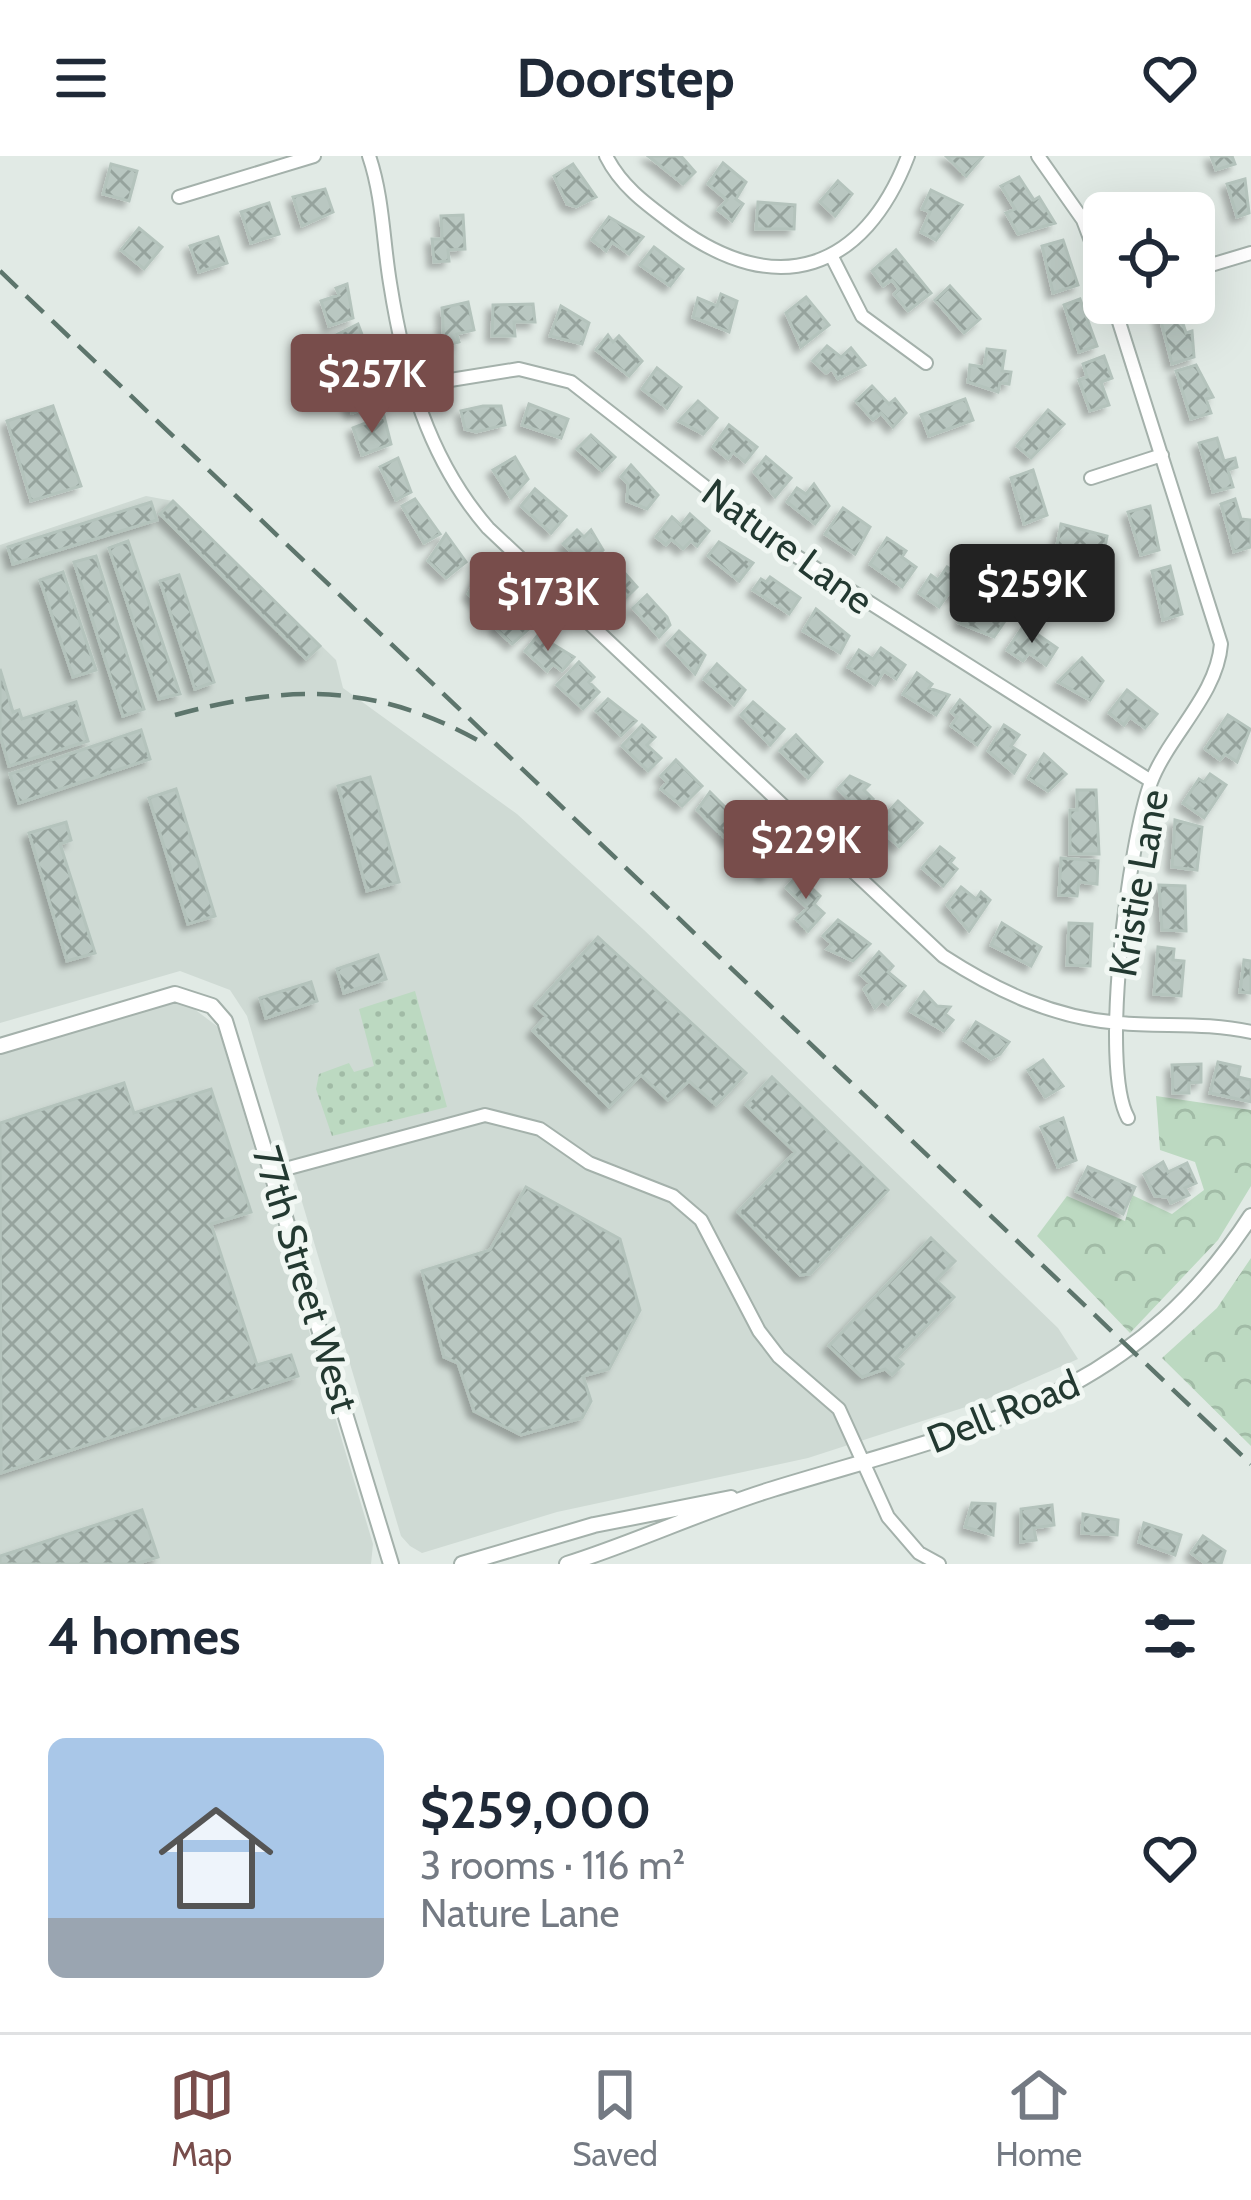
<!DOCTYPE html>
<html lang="en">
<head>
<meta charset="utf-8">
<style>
  :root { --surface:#fff; --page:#f6f6f7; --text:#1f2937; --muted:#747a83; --line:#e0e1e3; --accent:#784d4b }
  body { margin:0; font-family:Cabin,sans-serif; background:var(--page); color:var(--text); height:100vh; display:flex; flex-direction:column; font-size:45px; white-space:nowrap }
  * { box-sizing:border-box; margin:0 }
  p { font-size:39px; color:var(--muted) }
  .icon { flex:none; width:66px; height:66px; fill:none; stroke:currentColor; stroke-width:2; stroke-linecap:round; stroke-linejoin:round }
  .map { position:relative; height:1408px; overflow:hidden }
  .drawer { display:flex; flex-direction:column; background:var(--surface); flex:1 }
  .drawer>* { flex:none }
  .buttons { position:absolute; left:1083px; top:36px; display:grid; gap:24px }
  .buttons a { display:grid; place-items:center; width:132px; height:132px; border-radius:18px; background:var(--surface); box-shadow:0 12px 48px #0002; font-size:60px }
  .price { position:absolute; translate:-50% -102px; padding:0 27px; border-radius:12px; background:var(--accent); color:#fff; font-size:39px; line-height:78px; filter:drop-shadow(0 3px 6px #0008) }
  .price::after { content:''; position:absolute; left:50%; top:72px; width:36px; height:27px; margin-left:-18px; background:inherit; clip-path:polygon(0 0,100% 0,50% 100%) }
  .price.on { background:#222; color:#fff }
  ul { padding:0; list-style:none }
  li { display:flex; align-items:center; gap:36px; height:300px; padding:0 48px }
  li span { display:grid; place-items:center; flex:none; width:336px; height:240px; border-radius:18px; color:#555 }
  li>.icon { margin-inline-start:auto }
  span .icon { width:144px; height:144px; fill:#fffc; stroke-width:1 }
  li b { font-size:51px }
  h2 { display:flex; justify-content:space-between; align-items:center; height:144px; padding:0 48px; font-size:51px }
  header { display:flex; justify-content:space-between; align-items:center; height:156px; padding:0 48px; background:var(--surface); font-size:54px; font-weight:700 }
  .tab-bar { display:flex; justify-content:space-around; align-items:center; height:168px; border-top:3px solid var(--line); background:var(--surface); font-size:33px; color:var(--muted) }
  .tab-bar a { display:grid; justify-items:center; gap:6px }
  .tab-bar .on { color:var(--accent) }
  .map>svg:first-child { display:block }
  .built { fill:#cfdad4 }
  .grass { fill:url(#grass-dots) }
  .forest { fill:url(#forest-crowns) }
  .building { fill:url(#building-cross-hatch); stroke:#b4c3bc; stroke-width:3; filter:url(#shadow) }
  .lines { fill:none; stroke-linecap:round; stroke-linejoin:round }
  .minor-casing { stroke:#a4b1ab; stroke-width:16 }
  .tertiary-casing { stroke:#a4b1ab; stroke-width:18 }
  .minor { stroke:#fff; stroke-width:12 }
  .tertiary { stroke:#fff; stroke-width:14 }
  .rail { stroke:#5d756c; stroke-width:4.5; stroke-dasharray:24 12; stroke-linecap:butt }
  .labels { text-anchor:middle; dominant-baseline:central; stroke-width:10; stroke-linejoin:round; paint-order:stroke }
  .street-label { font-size:39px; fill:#233931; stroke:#f1f7f3 }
</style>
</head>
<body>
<header><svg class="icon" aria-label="menu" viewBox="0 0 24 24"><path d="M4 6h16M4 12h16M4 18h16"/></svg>Doorstep<svg class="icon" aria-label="heart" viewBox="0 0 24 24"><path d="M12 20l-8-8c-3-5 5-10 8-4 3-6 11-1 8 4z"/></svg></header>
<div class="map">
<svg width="1251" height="1408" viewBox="0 0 1251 1408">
  <defs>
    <pattern id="grass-dots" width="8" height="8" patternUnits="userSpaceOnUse" patternTransform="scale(3)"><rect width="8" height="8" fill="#bcd9c1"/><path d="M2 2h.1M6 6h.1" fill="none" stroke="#a1bba6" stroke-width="1.8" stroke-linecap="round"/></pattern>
    <pattern id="forest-crowns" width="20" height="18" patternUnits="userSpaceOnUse" patternTransform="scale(3)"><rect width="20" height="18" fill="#bcd9c1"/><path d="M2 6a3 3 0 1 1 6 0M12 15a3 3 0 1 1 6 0" fill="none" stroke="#a1bba6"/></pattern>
    <pattern id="building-cross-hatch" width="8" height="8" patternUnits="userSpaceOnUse" patternTransform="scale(3)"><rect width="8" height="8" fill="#b9c7c1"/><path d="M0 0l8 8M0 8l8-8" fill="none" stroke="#96a39d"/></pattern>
    <filter id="shadow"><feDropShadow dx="-5.5" dy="5.5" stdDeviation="3" flood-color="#0004"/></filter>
  </defs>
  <rect width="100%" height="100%" fill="#e1eae5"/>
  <path class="built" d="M146,340L173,345L336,504L343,532L517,658L644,774L1058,1172L1078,1203L978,1247L808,1302L557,1356L422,1397L410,1390L401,1380L247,860L230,834L180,815L0,867V389Z
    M167,847L189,849L218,871L373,1388L371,1408H0V899Z"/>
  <path class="grass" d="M415,835L447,951L332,980L316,933L319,918L349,907L354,916L374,910L359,853Z"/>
  <path class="forest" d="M1156,940L1251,954V1030L1218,1084L1130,1177L1037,1080L1067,1040L1125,1065L1132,1039L1172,1058L1204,1034L1195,1006L1160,994Z
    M1251,1102V1290L1162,1202L1217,1152Z"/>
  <path class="building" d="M648,0H681L695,16L683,28Z
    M946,0H983L966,20Z
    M1211,0H1232L1235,8L1216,14Z
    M723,7L746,26L736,43L743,48L732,65L718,54L727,44L708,28Z
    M111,8L137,15L129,45L103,38Z
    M573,8L596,41L576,51L567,48L554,20Z
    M1019,21L1034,44L1039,41L1055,67L1018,78L1006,57L1015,53L1001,30Z
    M1245,23L1249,57L1237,61L1227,28Z
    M838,25L852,38L835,60L820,46Z
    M325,33L333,56L302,70L293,41Z
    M931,34L962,49L936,84L921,76L930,56L922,53Z
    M758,46L795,49L794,73H756Z
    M269,47L279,78L251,87L241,56Z
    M463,59L465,93L448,94L449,105L434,106L432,83H442L441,60Z
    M609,61L643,81L629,98L612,86L606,95L592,84Z
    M139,72L162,91L144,113L121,94Z
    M218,81L227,107L199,116L190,90Z
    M1063,84L1078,129L1053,137L1042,90Z
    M654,91L683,113L670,130L640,109Z
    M896,94L931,137L908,155L894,138L899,133L892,124L883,130L872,115Z
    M347,128L353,162L329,170L321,145L339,139L336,132Z
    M950,130L980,163L964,177L935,144Z
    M721,138L737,145L729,176L693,161L698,142L717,150Z
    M806,141L829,169L801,191L786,157Z
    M1080,143L1097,190L1079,196L1064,149Z
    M468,146L474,174L457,178L459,186L444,190L442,152Z
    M533,148L535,166H514L515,180H492L493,149Z
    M561,150L589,167L582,188L550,180Z
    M1178,152L1186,177L1192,175L1194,201L1172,208L1159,158Z
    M358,168L366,189L352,194L356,206L333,214L329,203L337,201L330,182Z
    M608,179L613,186L619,180L642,205L629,220L596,194Z
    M827,190L841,201L851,192L865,209L838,223L832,213L826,217L813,205Z
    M987,193L1005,195L1002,215L1011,216L1009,228L1000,227L998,236L968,226L970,209L984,211Z
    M1104,200L1112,222L1101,226L1109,249L1090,255L1079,224L1087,221L1083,208Z
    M1196,209L1213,241L1206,243L1211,257L1191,263L1176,215Z
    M657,212L681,231L667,252L642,233Z
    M369,215L381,246L352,257L342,231Z
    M872,230L889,248L895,243L906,257L893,271L881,257L873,264L856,245Z
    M965,243L973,264L929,280L921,259Z
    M698,245L717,262L703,278L679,265Z
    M529,248L568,263L561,282L522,269Z
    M53,250L81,330L31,345L7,265Z
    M483,250H501L505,269L476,276L465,273L461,255Z
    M1048,254L1064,268L1031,302L1017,290Z
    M384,260L391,288L362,299L353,272Z
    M729,269L757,291L745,306L733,296L728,303L713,291Z
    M591,279L615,301L602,315L577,293Z
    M1217,282L1224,305L1235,302L1237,311L1228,314L1233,331L1213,336L1199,287Z
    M515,301L528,323L511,342L493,314Z
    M766,301L791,322L775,341L754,316Z
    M398,302L411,336L396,344L380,311Z
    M631,309L658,339L647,353L627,345L628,328L621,321Z
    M1033,314L1047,359L1024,368L1011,322Z
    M814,328L829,350L815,368L787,346L797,332L806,338Z
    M535,333L566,360L551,377L521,350Z
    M415,343L440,378L424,387L402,350Z
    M1235,343L1241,363L1251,364V391L1234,396L1221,348Z
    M173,345L320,490L306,503L160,358Z
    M151,346L157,364L13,408L8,391Z
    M1150,350L1159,394L1141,399L1128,356Z
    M843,352L870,371L855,398L825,378Z
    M690,358L709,375L697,390L691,385L683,393L671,383L666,389L656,381L672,361L681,369Z
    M1061,368L1107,380L1103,402L1056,394Z
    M577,374L584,381L591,374L603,394L587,411L563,388Z
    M446,378L466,406L446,422L428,405Z
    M887,382L906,395L902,401L916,411L902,431L870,408Z
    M128,385L180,538L159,543L109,392Z
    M719,386L753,407L739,425L708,400Z
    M96,400L144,553L123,560L74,406Z
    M613,404L637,431L623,445L596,421Z
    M1170,410L1182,458L1163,464L1152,415Z
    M947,411L960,420L956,426L963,431L956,441L949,437L939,451L919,437L931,419L938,424Z
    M63,416L96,514L73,521L40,424Z
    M481,416L507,437L489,457L468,438Z
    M179,419L214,526L195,533L160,425Z
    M770,421L800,442L789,458L753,434L761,423L766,426Z
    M647,439L667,461L670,469L659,481L633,452Z
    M512,442L518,447L513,453L532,470L512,488L495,472Z
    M981,449L1005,465L994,481L959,467L969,452L976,457Z
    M816,453L849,480L840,497L803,475Z
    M1024,469L1057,492L1046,509L1029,497L1023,505L1007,494Z
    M679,475L705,499L695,518L667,488Z
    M538,479L574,501L562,515L553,508L547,515L525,495Z
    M881,492L905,509L896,523L884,515L875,529L848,511L859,494L873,503Z
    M1082,502L1103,525L1090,544L1058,526Z
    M579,506L594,521L589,526L599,536L583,553L557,529Z
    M717,508L745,534L734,549L704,523Z
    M0,513L13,556L19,554L22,563L76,546L88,585L9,610L0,579Z
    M917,517L932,528L929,532L949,539L936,559L903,538Z
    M1127,534L1157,558L1145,572L1130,561L1124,569L1109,557Z
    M608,543L636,565L621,580L596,555Z
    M960,544L990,571L977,589L951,570L957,561L951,556Z
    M753,546L784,573L770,589L741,559Z
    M1228,559L1250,573L1237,606L1225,598L1220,604L1205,593Z
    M642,569L655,581L647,589L661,602L648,615L622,590Z
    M1004,569L1019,579L1011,590L1025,599L1014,617L988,595Z
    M141,574L150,603L19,647L10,618Z
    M796,579L822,606L808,622L780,595Z
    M1044,598L1066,618L1048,635L1028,622Z
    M676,604L702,630L682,650L661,633L667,626L661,620Z
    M1210,618L1226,629L1204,662L1183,647L1199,623L1204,626Z
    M850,620L869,629L864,634L873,643L861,656L838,633Z
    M370,621L399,726L367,735L338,630Z
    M176,633L215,760L188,768L149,642Z
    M1077,634H1096L1099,698H1070V654H1077Z
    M710,636L744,670L729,686L697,654Z
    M898,645L922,667L899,691L876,669Z
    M1175,664L1202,671L1197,714L1172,711Z
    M66,666L71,684L60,688L95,797L67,805L29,677Z
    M747,679L778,706L765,720L735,693Z
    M940,691L954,702L950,707L957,713L943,730L922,712Z
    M1061,702L1098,705L1097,728L1079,726L1077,740L1059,739Z
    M798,719L820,740L814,748L824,757L808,775L796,763L807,752L786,732Z
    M1159,729L1185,730L1186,775L1162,774Z
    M961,731L976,743L981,736L990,744L969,775L947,749Z
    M838,764L870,788L853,805L827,793L832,788L823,780Z
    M1002,767L1041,791L1031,810L991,789Z
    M1069,767L1092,768L1090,810L1067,809Z
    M598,781L746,917L716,949L689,925L668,944L641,919L609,951L533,875L546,860L535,850Z
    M1158,791L1174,793L1173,804L1184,805L1181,840L1154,838Z
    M879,796L893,810L888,816L905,830L888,849L882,844L875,852L864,833L870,827L860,818Z
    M378,799L386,823L344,837L337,813Z
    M1244,804L1251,805V837L1240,836Z
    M311,826L317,845L266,862L260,842Z
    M924,836L937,850L950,851L945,858L953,864L944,875L910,855Z
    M976,866L1009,886L1000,898L991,903L964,884Z
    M1043,904L1063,930L1045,941L1028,914Z
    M1218,906L1240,911L1238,921L1251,924V946L1210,937Z
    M1201,908V926L1189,927V937H1173L1172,909Z
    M772,921L888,1034L810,1118L800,1119L738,1056L795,996L746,949Z
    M124,927L134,957L211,933L251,1056L211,1068L257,1209L291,1199L298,1220L1,1317L0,967Z
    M1063,962L1076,1004L1058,1011L1041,971Z
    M1163,1006L1168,1016L1187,1007L1196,1027L1185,1032L1189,1039L1171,1047L1168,1041L1155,1040L1144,1018Z
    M1088,1011L1135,1031L1123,1058L1076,1035Z
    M526,1031L620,1083L640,1154L609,1213L583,1220L591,1245L582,1262L521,1279L474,1255L458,1207L444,1201L422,1115L490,1094Z
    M931,1082L955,1105L936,1124L954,1141L896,1202L903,1208L892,1219L885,1213L862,1221L829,1190Z
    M972,1347L995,1348L993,1379L965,1371Z
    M1052,1349L1054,1369L1034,1372L1036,1384L1021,1386V1353Z
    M142,1354L158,1401L136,1408H0V1400Z
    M1083,1358L1118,1364L1117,1379L1082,1377Z
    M1144,1367L1181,1379L1175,1399L1139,1386Z
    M1203,1380L1225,1395L1221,1408H1206L1191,1397Z"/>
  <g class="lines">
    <defs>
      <path id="minor" d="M369,0C383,41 383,85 390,127C404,216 428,303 488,372L943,800C997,835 1054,862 1119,867C1163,871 1207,866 1251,876
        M606,0C622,32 649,50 677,71C777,144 864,115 908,0
        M1038,0L1083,64L1104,119
        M179,41L314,0
        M831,99L862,160L926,207
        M1194,114L1251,97
        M1113,147L1221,488C1217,539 1169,579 1151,626C1129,685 1099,910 1128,962
        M413,230L519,213L571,226L785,393L1151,625
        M1091,322L1162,299
        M274,1016L485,959L540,973L589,1007L673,1040L701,1064L759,1175L779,1201L839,1253L888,1361L919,1397L939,1408"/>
      <path id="tertiary" d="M0,890L175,838L212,850L225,865L391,1408
        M462,1408L594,1369L731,1342
        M567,1408C637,1386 704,1354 773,1333C972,1272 1129,1247 1251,1060"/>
    </defs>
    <use href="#minor" class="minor-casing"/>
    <use href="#tertiary" class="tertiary-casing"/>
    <use href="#minor" class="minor"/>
    <use href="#tertiary" class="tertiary"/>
    <path class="rail" d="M0,115L1251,1308
      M175,559C289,528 376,527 481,586"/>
  </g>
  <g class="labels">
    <g class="street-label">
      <text transform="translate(788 390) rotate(36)">Nature Lane</text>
      <text transform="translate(1138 727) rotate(-80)">Kristie Lane</text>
      <text transform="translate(306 1123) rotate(73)">77th Street West</text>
      <text transform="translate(1003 1255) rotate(-22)">Dell Road</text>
    </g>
  </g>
</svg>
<div class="buttons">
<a><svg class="icon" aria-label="locate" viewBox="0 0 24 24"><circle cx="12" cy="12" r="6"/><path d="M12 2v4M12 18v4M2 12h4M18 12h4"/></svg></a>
</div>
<b class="price" style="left:372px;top:280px">$257K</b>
<b class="price on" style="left:1032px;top:490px">$259K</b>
<b class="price" style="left:548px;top:498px">$173K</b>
<b class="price" style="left:806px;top:746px">$229K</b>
</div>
<section class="drawer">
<h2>4 homes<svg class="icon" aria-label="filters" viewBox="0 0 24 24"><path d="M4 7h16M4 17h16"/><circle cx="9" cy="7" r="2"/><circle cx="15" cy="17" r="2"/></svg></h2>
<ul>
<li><span style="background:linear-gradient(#a9c7e8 75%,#9aa5b1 0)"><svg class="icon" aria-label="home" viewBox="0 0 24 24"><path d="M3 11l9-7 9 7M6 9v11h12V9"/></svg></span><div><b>$259,000</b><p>3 rooms · 116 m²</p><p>Nature Lane</p></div><svg class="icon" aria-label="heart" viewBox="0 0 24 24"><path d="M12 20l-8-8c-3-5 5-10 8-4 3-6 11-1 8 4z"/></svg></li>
</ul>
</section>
<nav class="tab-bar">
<a class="on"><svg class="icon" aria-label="map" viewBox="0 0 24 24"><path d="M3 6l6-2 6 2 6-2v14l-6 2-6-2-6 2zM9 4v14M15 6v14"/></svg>Map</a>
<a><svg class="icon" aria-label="saved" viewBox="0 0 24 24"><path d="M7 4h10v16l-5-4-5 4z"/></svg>Saved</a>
<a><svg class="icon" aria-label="home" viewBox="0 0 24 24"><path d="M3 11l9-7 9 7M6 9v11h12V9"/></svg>Home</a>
</nav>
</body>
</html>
